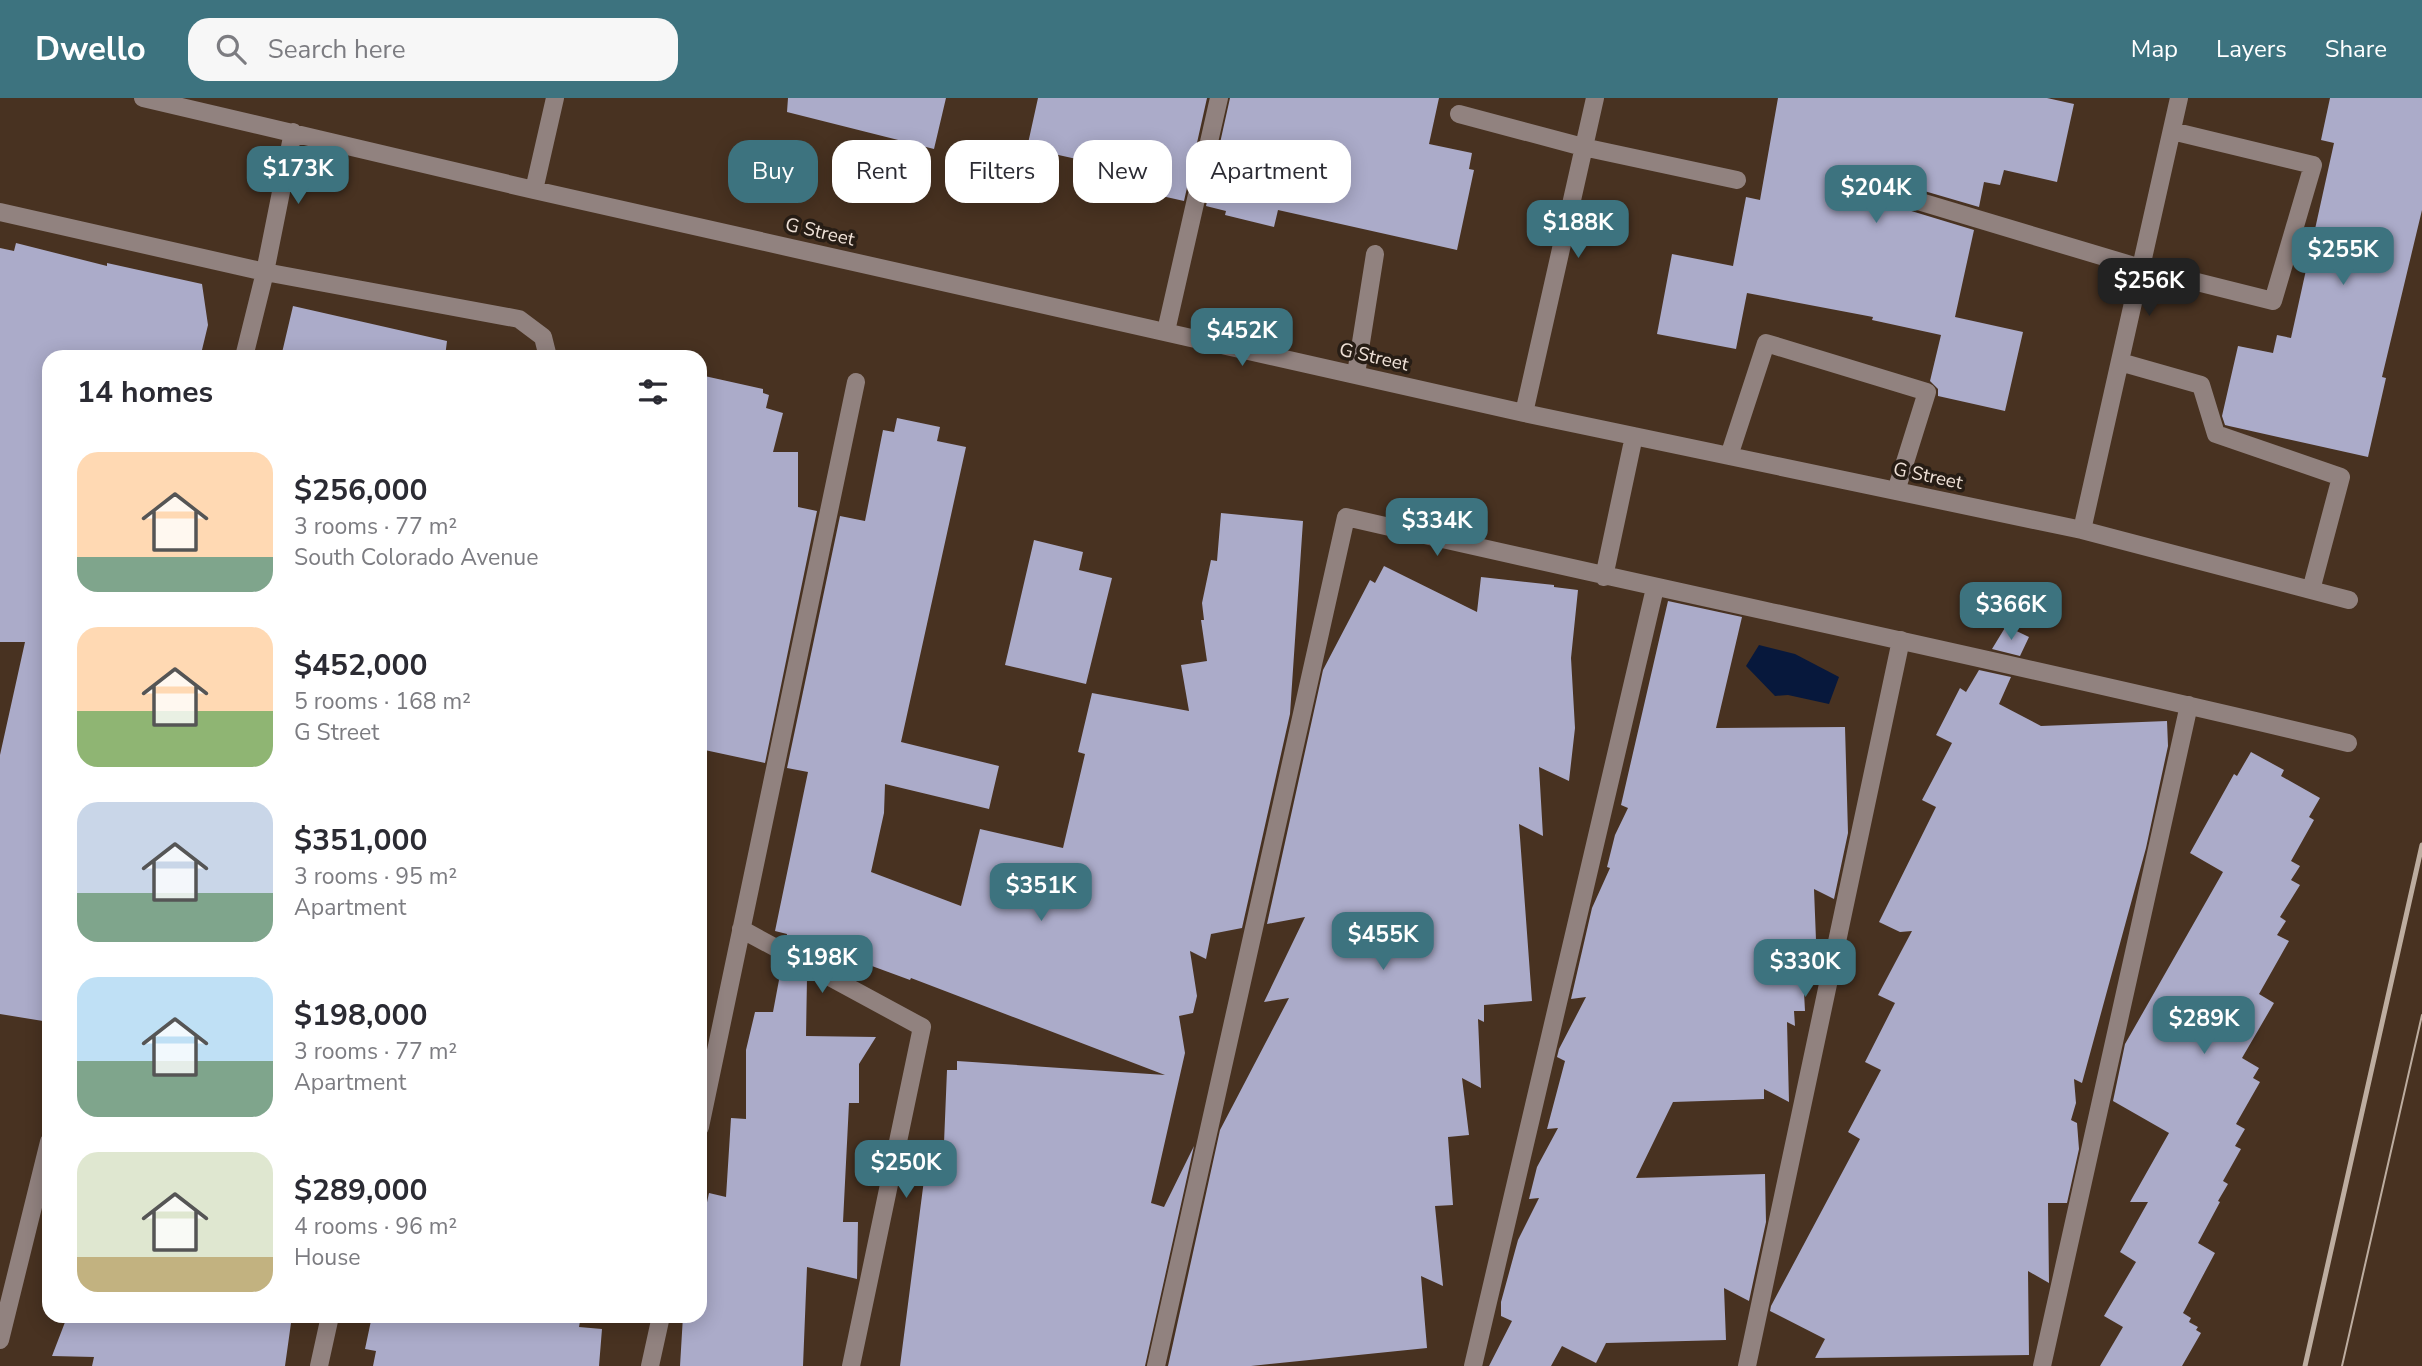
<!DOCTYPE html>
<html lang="en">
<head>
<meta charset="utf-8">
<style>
  :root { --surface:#fff; --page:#f7f7f7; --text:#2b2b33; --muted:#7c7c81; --accent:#3d737f }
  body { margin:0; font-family:"Nunito Sans",sans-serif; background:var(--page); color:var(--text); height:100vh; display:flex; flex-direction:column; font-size:26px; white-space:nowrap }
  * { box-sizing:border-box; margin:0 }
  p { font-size:23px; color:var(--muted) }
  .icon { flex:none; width:38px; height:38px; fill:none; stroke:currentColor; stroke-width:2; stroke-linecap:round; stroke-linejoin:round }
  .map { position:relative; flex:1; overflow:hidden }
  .side { position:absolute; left:42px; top:252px; width:665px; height:973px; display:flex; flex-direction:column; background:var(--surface); border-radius:21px; box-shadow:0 4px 18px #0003 }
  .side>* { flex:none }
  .guide { position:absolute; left:728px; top:42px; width:665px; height:63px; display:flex; gap:14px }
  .price { position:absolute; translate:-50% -60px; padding:0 16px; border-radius:14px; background:var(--accent); color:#fff; font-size:23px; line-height:46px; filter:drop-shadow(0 2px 4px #0008) }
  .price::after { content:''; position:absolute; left:50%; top:42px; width:21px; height:16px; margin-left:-10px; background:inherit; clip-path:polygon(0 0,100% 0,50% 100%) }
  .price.on { background:#222; color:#fff }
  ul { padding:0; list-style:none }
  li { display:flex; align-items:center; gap:21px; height:175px; padding:0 35px }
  li span { display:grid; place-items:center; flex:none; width:196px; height:140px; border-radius:21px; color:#555 }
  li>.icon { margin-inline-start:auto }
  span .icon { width:84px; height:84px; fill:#fffc; stroke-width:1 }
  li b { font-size:30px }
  h2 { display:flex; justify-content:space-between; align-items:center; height:84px; padding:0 35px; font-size:30px }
  .tag { padding:0 24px; border-radius:21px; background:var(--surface); box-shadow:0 4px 18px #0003; font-size:24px; line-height:63px }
  .tag.on { background:var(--accent); color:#fff }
  header { display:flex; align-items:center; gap:42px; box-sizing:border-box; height:98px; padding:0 35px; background:var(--accent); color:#fff }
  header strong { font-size:33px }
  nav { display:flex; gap:38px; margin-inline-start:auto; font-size:24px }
  .search { width:490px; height:63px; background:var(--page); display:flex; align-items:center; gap:18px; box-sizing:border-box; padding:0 24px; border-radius:21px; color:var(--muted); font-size:26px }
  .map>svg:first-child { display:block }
  .water { fill:#07183c }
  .building { fill:#ababc9 }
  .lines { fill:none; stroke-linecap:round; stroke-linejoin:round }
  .minor { stroke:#91827f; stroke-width:18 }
  .tram { stroke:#bdada0; stroke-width:2 }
  .rail { stroke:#bdada0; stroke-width:5 }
  .labels { text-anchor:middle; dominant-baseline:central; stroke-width:7; stroke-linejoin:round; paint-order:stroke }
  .street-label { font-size:19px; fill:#efe1d7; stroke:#271d15 }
</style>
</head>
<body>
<header>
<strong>Dwello</strong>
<div class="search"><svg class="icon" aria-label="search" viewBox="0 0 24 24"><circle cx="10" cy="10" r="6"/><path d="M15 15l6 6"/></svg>Search here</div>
<nav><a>Map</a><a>Layers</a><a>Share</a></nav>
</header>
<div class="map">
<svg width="2422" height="1268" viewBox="0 0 2422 1268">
  <rect width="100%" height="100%" fill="#483221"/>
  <path class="water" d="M1759,547L1795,556L1839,579L1829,606L1788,597L1775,598L1746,568Z"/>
  <path class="building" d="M788,0H946L934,51L787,14Z
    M1038,0H1207L1184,103L1113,87L1117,70L1027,50Z
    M1230,0H1439L1429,46L1472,55L1469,71L1474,72L1457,152L1278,112L1274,129L1225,117L1226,113L1206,108Z
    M1778,0H2047L2074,6L2057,84L2004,72L2000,87L1984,84L1979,109L1914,90L1904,92L1900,98L1902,108L1908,112L1974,132L1955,219L2023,234L2005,313L1938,298V291L1930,283L1941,237L1872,222L1873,219L1747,195L1736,251L1657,236L1672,156L1733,168L1746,99L1760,102Z
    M2330,0H2422V112L2382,279L2386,280L2368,359L2229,328L2225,327L2222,318L2238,248L2273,255L2277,237L2291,240L2334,45L2321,42Z
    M16,145L107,168V165L202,186L208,227L201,256L186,252L184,259H49V924L0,916V657L25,544H0V150L14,153Z
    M293,208L447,243L445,259H281Z
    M700,277L763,291V295L769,297L766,310L783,315L773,354H798V409L817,413L765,665L700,651Z
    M897,320L940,329L937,343L966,349L901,644L999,668L989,711L885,686L884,715L871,774L961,808L980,731L1063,750L1085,656L1078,654L1092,595L1189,613L1181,567L1207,563L1201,522H1204L1202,505L1211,462L1217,463L1221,415L1303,423L1290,616L1242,830L1211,836L1206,861L1190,853L1197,898L1193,915L1179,918L1185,955L1151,1105L1164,1109L1194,1048L1145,1268H900L929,1043L944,1045L947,972H957V963L1165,977L911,880L910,882L861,864L807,854L786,843L787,836L775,833L808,674L787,670L840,418L865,423L883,332L894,334Z
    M1034,442L1083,454L1079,472L1112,480L1086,586L1005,567Z
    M1384,468L1477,514L1481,479L1554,487V489L1578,492L1571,560L1575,630L1569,683L1539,669L1543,738L1519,726L1532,903L1484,907V924L1478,921L1481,990L1462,980L1469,1037L1448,1039L1453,1107L1435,1108L1443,1188L1421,1178L1427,1250L1251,1268H1168L1220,1032L1289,900L1264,904L1305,819L1267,826L1323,572L1370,482L1375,485Z
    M1668,503L1742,519L1716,630L1845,629L1848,735L1834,801L1814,791L1816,842L1809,843L1810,861L1802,857L1805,913H1794L1795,928L1787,924L1789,1004L1764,991V1001L1673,1004L1636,1080L1765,1076L1766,1124L1749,1203L1724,1190L1726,1242L1606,1245L1596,1265L1562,1248L1551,1268H1489L1512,1223L1501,1218V1204L1518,1142L1539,1100L1529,1101L1537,1069L1558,1030L1547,1031L1565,963L1557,959L1559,951L1586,899L1571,901L1592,810L1610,770L1607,769L1615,737L1628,710L1621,707Z
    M2006,528L2029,539L2020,558L1992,551Z
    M1979,572L2011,579L1999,606L2041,628L2167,623L2168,648L2146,750L2082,985L2074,981L2076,1005L2071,1022L2077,1025L2079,1051L2067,1105H2048L2049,1185L2028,1173L2029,1257L1815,1260L1825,1241L1770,1213L1771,1208L1860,1041L1848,1034L1881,972L1865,964L1895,905L1878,897L1912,833L1900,834L1879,824L1936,709L1922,702L1952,645L1936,637L1960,590L1966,594Z
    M2251,654L2284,672L2281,678L2320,700L2309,719L2314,722L2291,763L2300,768L2291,782L2300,787L2280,819L2286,823L2277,837L2289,843L2259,896L2274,905L2242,960L2259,970L2253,980L2260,984L2236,1026L2245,1031L2235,1048L2241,1051L2223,1083L2228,1086L2218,1103L2220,1104L2198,1145L2215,1155L2183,1215L2191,1220L2189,1224L2198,1229L2196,1232L2201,1235L2182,1268H2100L2123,1229L2104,1218L2136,1164L2120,1154L2148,1104H2130L2169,1035L2113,1003L2125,946L2223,774L2190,755L2234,676L2237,678Z
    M782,866L807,880L806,938L876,939L859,966V1005H849L843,1124H858L857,1181L807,1169L803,1268H680L683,1218H700V1137L709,1095L726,1099L731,1020L746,1021V952L755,914H773Z
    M174,1218L189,1221L190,1218H292L285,1268H92L94,1259L52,1258L67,1219Z
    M372,1218H581L579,1229L602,1231L599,1268H373L376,1253L365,1251Z"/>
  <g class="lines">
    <path class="minor" d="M143,0L534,92L1524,315L2082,432L2349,502
      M1459,16L1583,49L1737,82
      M534,92L555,0
      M1911,101L2141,170L2273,203L2313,67L2172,33
      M0,114L265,174L519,221L543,239L548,259
      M1166,233L1219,0
      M244,259L265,174L293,34
      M2120,264L2201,287L2216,336L2341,379L2311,492
      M1356,276L1375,156
      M1524,315L1595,0
      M1729,358L1766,245L1927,294L1896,393
      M2082,432L2179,0
      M1604,479L1634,338
      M741,831L922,929L851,1268
      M700,1029L856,284
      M0,1242L49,1044
      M319,1268L330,1218
      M650,1268L661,1218
      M1156,1268L1346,419C1680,496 2015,565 2348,645
      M1473,1268L1655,490
      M1747,1268L1901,542
      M2042,1268L2189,607"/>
    <path class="tram" d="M2342,1268L2422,917"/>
    <path class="rail" d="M2305,1268L2422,747"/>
  </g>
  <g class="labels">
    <g class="street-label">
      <text transform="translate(820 134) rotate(13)">G Street</text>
      <text transform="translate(1374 259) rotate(13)">G Street</text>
      <text transform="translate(1928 378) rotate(12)">G Street</text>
    </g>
  </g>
</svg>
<b class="price" style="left:298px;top:108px">$173K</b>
<b class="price" style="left:1876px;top:127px">$204K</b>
<b class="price" style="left:1578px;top:162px">$188K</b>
<b class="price" style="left:2343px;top:189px">$255K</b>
<b class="price on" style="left:2149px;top:220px">$256K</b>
<b class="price" style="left:1242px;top:270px">$452K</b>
<b class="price" style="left:1437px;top:460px">$334K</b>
<b class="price" style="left:2011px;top:544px">$366K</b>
<b class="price" style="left:1041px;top:825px">$351K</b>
<b class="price" style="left:1383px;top:874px">$455K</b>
<b class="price" style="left:822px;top:897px">$198K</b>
<b class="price" style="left:1805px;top:901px">$330K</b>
<b class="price" style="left:2204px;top:958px">$289K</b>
<b class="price" style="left:906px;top:1102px">$250K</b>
<div class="guide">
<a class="tag on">Buy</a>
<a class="tag">Rent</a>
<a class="tag">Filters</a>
<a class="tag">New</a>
<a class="tag">Apartment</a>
</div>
<section class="side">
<h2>14 homes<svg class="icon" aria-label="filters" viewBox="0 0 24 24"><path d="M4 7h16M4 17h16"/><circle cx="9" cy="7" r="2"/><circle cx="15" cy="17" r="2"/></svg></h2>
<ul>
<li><span style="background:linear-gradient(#ffd9b3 75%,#7fa58c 0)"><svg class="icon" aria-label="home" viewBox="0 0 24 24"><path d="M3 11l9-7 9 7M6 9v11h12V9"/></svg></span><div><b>$256,000</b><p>3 rooms · 77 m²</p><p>South Colorado Avenue</p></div></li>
<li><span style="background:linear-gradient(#ffd9b3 60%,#8fb573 0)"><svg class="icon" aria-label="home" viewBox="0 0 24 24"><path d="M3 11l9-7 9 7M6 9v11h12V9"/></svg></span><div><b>$452,000</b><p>5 rooms · 168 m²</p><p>G Street</p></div></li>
<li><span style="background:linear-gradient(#c9d6e8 65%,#7fa58c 0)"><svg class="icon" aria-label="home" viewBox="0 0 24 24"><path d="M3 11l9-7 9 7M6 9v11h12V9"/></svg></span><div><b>$351,000</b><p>3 rooms · 95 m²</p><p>Apartment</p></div></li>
<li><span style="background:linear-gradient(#bfe0f5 60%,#7fa58c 0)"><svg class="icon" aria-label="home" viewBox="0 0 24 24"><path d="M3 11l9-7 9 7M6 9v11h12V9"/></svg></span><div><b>$198,000</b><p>3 rooms · 77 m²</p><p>Apartment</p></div></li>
<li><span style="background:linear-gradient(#dfe7d0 75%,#c2b280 0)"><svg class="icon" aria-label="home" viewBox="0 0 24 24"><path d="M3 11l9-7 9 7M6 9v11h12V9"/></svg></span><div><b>$289,000</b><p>4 rooms · 96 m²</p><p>House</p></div></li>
</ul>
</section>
</div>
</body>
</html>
